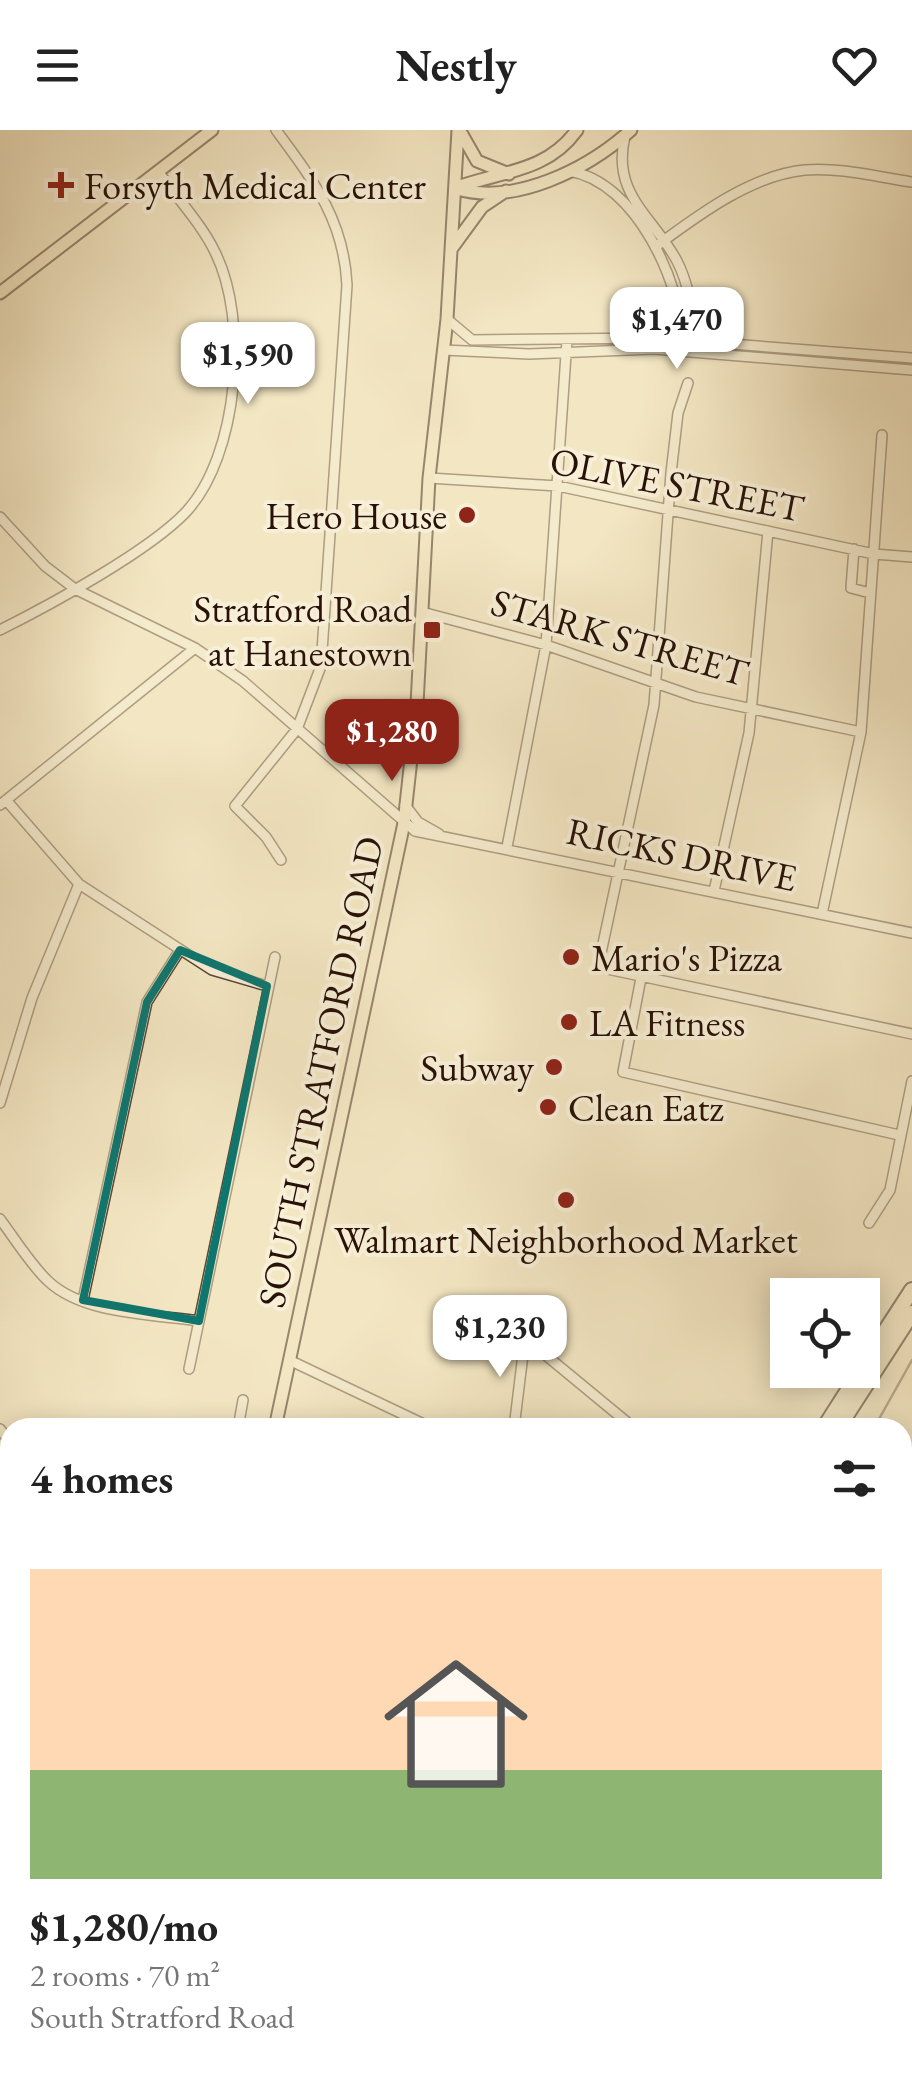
<!DOCTYPE html>
<html lang="en">
<head>
<meta charset="utf-8">
<style>
  :root { --surface:#fff; --page:#f2f2f2; --text:#222; --muted:#767676; --line:#e0e0e0; --accent:#8f2418 }
  body { margin:0; font-family:"EB Garamond",serif; background:var(--page); color:var(--text); height:100vh; display:flex; flex-direction:column; font-size:38px; white-space:nowrap }
  * { box-sizing:border-box; margin:0 }
  p { font-size:32px; color:var(--muted) }
  .icon { flex:none; width:55px; height:55px; fill:none; stroke:currentColor; stroke-width:2; stroke-linecap:round; stroke-linejoin:round }
  .map { position:relative; flex:1; overflow:hidden }
  .sheet { position:absolute; left:0px; top:1288px; width:912px; height:672px; display:flex; flex-direction:column; background:var(--surface); border-radius:30px 30px 0 0; box-shadow:0 5px 25px #0003 }
  .sheet>* { flex:none }
  .tools { position:absolute; left:770px; top:1148px; display:grid; gap:20px }
  .tools a { display:grid; place-items:center; width:110px; height:110px; border-radius:0px; background:var(--surface); box-shadow:0 5px 25px #0003; font-size:50px }
  .price { position:absolute; translate:-50% -85px; padding:0 22px; border-radius:20px; background:#fff; color:#222; font-size:32px; line-height:65px; filter:drop-shadow(0 2px 5px #0008) }
  .price::after { content:''; position:absolute; left:50%; top:60px; width:30px; height:22px; margin-left:-15px; background:inherit; clip-path:polygon(0 0,100% 0,50% 100%) }
  .price.selected { background:var(--accent); color:#fff }
  ul { padding:0; list-style:none }
  li { display:grid; align-content:center; gap:20px; height:530px; padding:0 30px }
  li+li { border-top:2px solid var(--line) }
  li span { display:grid; place-items:center; height:310px; border-radius:0px; color:#555 }
  li>.icon { margin-inline-start:auto }
  span .icon { width:180px; height:180px; fill:#fffc; stroke-width:1 }
  li b { font-size:42px }
  h2 { display:flex; justify-content:space-between; align-items:center; height:120px; padding:0 30px; font-size:42px }
  header { display:flex; justify-content:space-between; align-items:center; height:130px; padding:0 30px; background:var(--surface); font-size:45px; font-weight:700 }
  .map>svg:first-child { display:block }
  .lines { fill:none; stroke-linecap:round; stroke-linejoin:round }
  .stream { stroke:#786650; stroke-width:2.5 }
  .minor-casing { stroke:#5b4634; stroke-width:12 }
  .major-casing { stroke:#281105; stroke-width:15 }
  .highway-casing { stroke:#281105; stroke-width:18 }
  .minor { stroke:#f7efd7; stroke-width:9 }
  .major { stroke:#f3e6c2; stroke-width:11 }
  .highway { stroke:#f3e6c2; stroke-width:14 }
  .marked { fill:none; stroke:#0f766e; stroke-width:8; stroke-linejoin:round }
  .poi-dot { fill:#8f2418; stroke:#f7efd7; stroke-width:4 }
  .labels { text-anchor:middle; dominant-baseline:central; stroke-width:8; stroke-linejoin:round; paint-order:stroke }
  .poi-label { font-size:38px; fill:#281105; stroke:#f7efd7; text-anchor:start }
  .street-label { font-size:38px; fill:#281105; stroke:#f7efd7 }
</style>
</head>
<body>
<header><svg class="icon" aria-label="menu" viewBox="0 0 24 24"><path d="M4 6h16M4 12h16M4 18h16"/></svg>Nestly<svg class="icon" aria-label="heart" viewBox="0 0 24 24"><path d="M12 20l-8-8c-3-5 5-10 8-4 3-6 11-1 8 4z"/></svg></header>
<div class="map">
<svg width="912" height="1959" viewBox="0 0 912 1959">
  <rect width="100%" height="100%" fill="#f3e6c2"/>
  <filter id="stains"><feTurbulence type="fractalNoise" baseFrequency=".002" numOctaves="4"/><feColorMatrix values="0 0 0 0 .2 0 0 0 0 .09 0 0 0 0 .02 0 0 0 .5 -.17"/></filter>
  <radialGradient id="worn" r=".72"><stop offset=".6" stop-color="#630" stop-opacity="0"/><stop offset="1" stop-color="#630" stop-opacity=".3"/></radialGradient>
  <g class="lines">
    <path class="stream" d="M874,1298L912,1230
      M454,1959L457,1950"/>
    <defs>
      <path id="minor" d="M276,0C313,50 344,90 347,155L321,536L297,599L235,676L266,707L281,730
        M625,6C611,64 652,85 677,131C690,156 694,188 696,216
        M569,41C637,52 681,153 684,215
        M655,117C697,86 751,45 805,40C840,37 877,47 912,52
        M447,189L472,210L653,208L912,228
        M443,220L529,224L654,219L912,240
        M688,253L678,283L671,343L654,575L598,837L912,904
        M429,348L558,356L874,424L912,427
        M0,387L45,436L75,459L195,518L243,551L415,701L912,803
        M854,419L851,458L870,463
        M422,482L546,515L696,567L861,602
        M0,500C50,475 149,421 186,382C239,325 249,190 215,122C201,93 176,67 158,41
        M6,670L79,754L212,840L267,856
        M0,675L195,518
        M405,675L418,692L439,704
        M507,717L546,515L567,210
        M714,761L749,603L768,401
        M822,784L861,602L882,305
        M641,848L623,942L899,1005
        M0,973L32,868L79,754
        M0,1089C15,1109 30,1134 48,1151C84,1185 153,1184 199,1191
        M869,1093L890,1060L912,951
        M83,1170L147,872L180,820
        M469,1183L525,1208L634,1298
        M289,1230L432,1298
        M189,1239L275,827
        M238,1298L243,1270
        M514,1298L525,1208
        M0,1299L10,1312
        M0,1417L10,1400
        M902,1449L912,1433
        M0,1520L10,1528
        M902,1815L912,1808
        M902,1885L912,1899
        M667,1950L673,1959
        M22,1959L27,1950
        M728,1959L739,1950"/>
      <path id="major" d="M460,1L477,31L509,44
        M455,58C513,77 588,39 631,0
        M455,58C500,41 546,43 577,0
        M452,118L482,77L506,61
        M0,163L212,0
        M275,1298L404,693L417,574L429,348L447,189L458,0
        M0,1708L10,1720
        M229,1950L238,1959
        M138,1959L140,1950"/>
      <path id="highway" d="M862,1237L912,1160
        M824,1298L861,1240
        M838,1298L912,1183
        M490,1959L494,1950
        M513,1959L517,1950"/>
    </defs>
    <use href="#minor" class="minor-casing"/>
    <use href="#major" class="major-casing"/>
    <use href="#highway" class="highway-casing"/>
    <use href="#minor" class="minor"/>
    <use href="#major" class="major"/>
    <use href="#highway" class="highway"/>
  </g>
  <path d="M0 0H912V1959H0ZM180,820L267,856L199,1191L83,1170L147,872Z" fill="#f3e6c2" fill-opacity=".55" fill-rule="evenodd"/>
  <path class="marked" d="M180,820L267,856L199,1191L83,1170L147,872Z"/>
  <g class="poi-dot">
    <path d="M56 40h10v10h10v10h-10v10h-10v-10h-10v-10h10z"/>
    <circle cx="467" cy="385" r="10"/>
    <rect x="422" y="490" width="20" height="20" rx="5"/>
    <circle cx="571" cy="827" r="10"/>
    <circle cx="569" cy="892" r="10"/>
    <circle cx="554" cy="937" r="10"/>
    <circle cx="548" cy="977" r="10"/>
    <circle cx="566" cy="1070" r="10"/>
  </g>
  <g class="labels">
    <g class="poi-label">
      <text x="84" y="55">Forsyth Medical Center</text>
      <text x="447" y="385" text-anchor="end">Hero House</text>
      <text x="412" y="478" text-anchor="end">Stratford Road<tspan x="412" dy="44">at Hanestown</tspan></text>
      <text x="591" y="827">Mario's Pizza</text>
      <text x="589" y="892">LA Fitness</text>
      <text x="534" y="937" text-anchor="end">Subway</text>
      <text x="568" y="977">Clean Eatz</text>
      <text x="566" y="1109" text-anchor="middle">Walmart Neighborhood Market</text>
    </g>
    <g class="street-label">
      <text transform="translate(677 354) rotate(11)">OLIVE STREET</text>
      <text transform="translate(620 507) rotate(16)">STARK STREET</text>
      <text transform="translate(682 724) rotate(12)">RICKS DRIVE</text>
      <text transform="translate(320 942) rotate(-78)">SOUTH STRATFORD ROAD</text>
    </g>
  </g>
  <rect width="100%" height="100%" filter="url(#stains)"/>
  <rect width="100%" height="100%" fill="url(#worn)"/>
</svg>
<div class="tools">
<a><svg class="icon" aria-label="locate" viewBox="0 0 24 24"><circle cx="12" cy="12" r="6"/><path d="M12 2v4M12 18v4M2 12h4M18 12h4"/></svg></a>
</div>
<b class="price" style="left:677px;top:242px">$1,470</b>
<b class="price" style="left:248px;top:277px">$1,590</b>
<b class="price selected" style="left:392px;top:654px">$1,280</b>
<b class="price" style="left:500px;top:1250px">$1,230</b>
<section class="sheet">
<h2>4 homes<svg class="icon" aria-label="filters" viewBox="0 0 24 24"><path d="M4 7h16M4 17h16"/><circle cx="9" cy="7" r="2"/><circle cx="15" cy="17" r="2"/></svg></h2>
<ul>
<li><span style="background:linear-gradient(#ffd9b3 65%,#8fb573 0)"><svg class="icon" aria-label="home" viewBox="0 0 24 24"><path d="M3 11l9-7 9 7M6 9v11h12V9"/></svg></span><div><b>$1,280/mo</b><p>2 rooms · 70 m²</p><p>South Stratford Road</p></div></li>
</ul>
</section>
</div>
</body>
</html>
